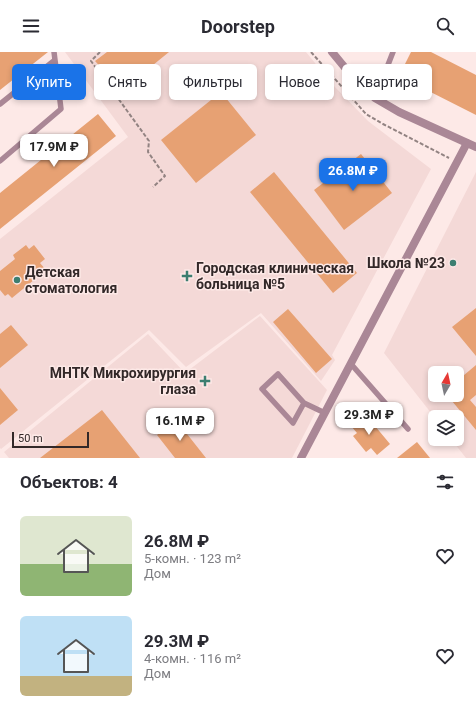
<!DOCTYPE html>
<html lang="ru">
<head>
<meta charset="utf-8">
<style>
  :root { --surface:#fff; --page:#f7f7f7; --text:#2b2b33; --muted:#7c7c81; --accent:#1a73e8 }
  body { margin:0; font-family:Roboto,sans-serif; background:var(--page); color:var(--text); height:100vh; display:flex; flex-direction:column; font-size:15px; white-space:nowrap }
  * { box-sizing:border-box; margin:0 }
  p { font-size:13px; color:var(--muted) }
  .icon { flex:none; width:22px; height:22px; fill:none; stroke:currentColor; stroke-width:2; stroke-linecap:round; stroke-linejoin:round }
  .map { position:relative; height:406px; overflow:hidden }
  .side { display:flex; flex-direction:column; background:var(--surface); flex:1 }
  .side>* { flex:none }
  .guide { position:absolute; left:12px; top:12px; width:452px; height:36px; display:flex; gap:8px }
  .needle { width:26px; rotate:9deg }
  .fabs { position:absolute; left:428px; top:314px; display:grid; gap:8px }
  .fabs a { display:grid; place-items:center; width:36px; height:36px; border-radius:6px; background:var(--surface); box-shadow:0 2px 6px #0003; font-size:20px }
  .scale { position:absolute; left:12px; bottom:10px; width:77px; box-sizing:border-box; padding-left:4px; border:2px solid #322828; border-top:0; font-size:11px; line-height:14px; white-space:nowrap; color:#322828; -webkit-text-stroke:3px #fde9e7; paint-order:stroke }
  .price { position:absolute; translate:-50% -34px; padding:0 9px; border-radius:8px; background:#fff; color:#222; font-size:13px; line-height:26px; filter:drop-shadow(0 1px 2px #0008) }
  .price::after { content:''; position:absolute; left:50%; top:24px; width:12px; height:9px; margin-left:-6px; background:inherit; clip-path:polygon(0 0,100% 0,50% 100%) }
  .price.current { background:var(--accent); color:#fff }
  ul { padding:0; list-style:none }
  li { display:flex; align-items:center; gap:12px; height:100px; padding:0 20px }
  li span { display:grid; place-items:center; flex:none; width:112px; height:80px; border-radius:6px; color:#555 }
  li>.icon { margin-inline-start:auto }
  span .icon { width:48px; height:48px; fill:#fffc; stroke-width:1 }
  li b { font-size:17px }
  h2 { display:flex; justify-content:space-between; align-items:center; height:48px; padding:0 20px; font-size:17px }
  .tag { padding:0 14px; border-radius:6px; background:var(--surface); box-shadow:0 2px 6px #0003; font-size:14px; line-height:36px }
  .tag.current { background:var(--accent); color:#fff }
  header { display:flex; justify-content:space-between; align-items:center; height:52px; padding:0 20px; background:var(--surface); font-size:18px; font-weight:700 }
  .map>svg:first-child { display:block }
  .built { fill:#f4d9d7; fill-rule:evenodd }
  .building { fill:#e7a173 }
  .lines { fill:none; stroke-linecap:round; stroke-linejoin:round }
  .path { stroke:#928382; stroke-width:2; stroke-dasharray:4 2; stroke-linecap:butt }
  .service { stroke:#aa8796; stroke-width:5.5 }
  .minor { stroke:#aa8796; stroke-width:8 }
  .tertiary { stroke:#aa8796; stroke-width:8 }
  .poi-dot { fill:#3c7e70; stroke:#fde9e7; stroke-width:1.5 }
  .labels { text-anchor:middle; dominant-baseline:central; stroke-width:3; stroke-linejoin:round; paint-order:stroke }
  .poi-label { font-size:14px; font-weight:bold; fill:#322828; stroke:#fde9e7; text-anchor:end }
</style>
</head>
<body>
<header><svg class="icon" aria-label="menu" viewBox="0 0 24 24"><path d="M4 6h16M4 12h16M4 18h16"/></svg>Doorstep<svg class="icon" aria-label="search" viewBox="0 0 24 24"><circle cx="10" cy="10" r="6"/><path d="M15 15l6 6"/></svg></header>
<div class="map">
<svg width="476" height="406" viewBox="0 0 476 406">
  <rect width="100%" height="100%" fill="#fde9e7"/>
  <path class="built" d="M65,0H306L333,33L368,69L431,117L332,303L335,308L321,329L261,261L186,315L149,278L1,397L0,396V187L128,85Z
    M476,120V406H466L451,387H457V365H435V366L384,301ZM435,321H457V343H435Z
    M260,264L327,338L292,406H9L4,400L148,282L185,321Z"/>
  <path class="building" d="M0,0H48L0,38Z
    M107,0H169L131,31L123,21L115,28L107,18L105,20L95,9Z
    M411,0H431L476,23V63L399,24Z
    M221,40L256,83L196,131L161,88Z
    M98,62L116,84L0,177V141Z
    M361,102L392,141L344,178L314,138Z
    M274,120L357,221L333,241L250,140Z
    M26,193L29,197L34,193L45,207L40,211L46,218L12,246L8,242L5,244L0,238V219L15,207L13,203Z
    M476,256V304L452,275Z
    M288,257L332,307L316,321L273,270Z
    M11,273L28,293L0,316V282Z
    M476,313V343L470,348L476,355V378L447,343H457V329Z
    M0,336L18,358L0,373Z
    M102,358L140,406H40Z
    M365,362L390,392L377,403L371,396L366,400L353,384L357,381L351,374Z
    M176,368L206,406H175L157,383Z
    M417,390L430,406H397Z"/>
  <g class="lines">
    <path class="path" d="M100,0L91,9L149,89L148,100L165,124L153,135
      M311,0L366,62L383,72L449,106"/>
    <path class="service" d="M375,46L393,0
      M0,52L55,8L54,0
      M0,109L61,57L55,8
      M351,312L408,377
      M278,322L304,351L293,371L262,337Z
      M304,351L325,361"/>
    <path class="minor" d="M301,406L467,91"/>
    <path class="tertiary" d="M332,0L356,29L375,46L399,60L476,95"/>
  </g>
  <g class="poi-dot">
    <circle cx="453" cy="211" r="4"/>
    <path d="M185 218h4v4h4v4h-4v4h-4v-4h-4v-4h4z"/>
    <circle cx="17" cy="228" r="4"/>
    <path d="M203 323h4v4h4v4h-4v4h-4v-4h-4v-4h4z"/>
  </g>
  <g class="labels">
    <g class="poi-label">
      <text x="445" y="211">Школа №23</text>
      <text x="196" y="216" text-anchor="start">Городская клиническая<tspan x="196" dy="16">больница №5</tspan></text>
      <text x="25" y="220" text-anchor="start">Детская<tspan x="25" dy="16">стоматология</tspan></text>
      <text x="196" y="321">МНТК Микрохирургия<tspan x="196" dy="16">глаза</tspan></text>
    </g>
  </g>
</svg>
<div class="fabs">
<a><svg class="needle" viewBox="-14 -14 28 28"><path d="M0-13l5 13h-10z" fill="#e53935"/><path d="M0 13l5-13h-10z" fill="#7c7c81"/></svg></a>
<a><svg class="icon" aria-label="layers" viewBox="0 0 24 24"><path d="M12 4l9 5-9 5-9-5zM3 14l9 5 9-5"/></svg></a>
</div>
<div class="scale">50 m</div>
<b class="price" style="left:54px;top:116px">17.9M ₽</b>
<b class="price current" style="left:353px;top:140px">26.8M ₽</b>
<b class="price" style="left:369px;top:384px">29.3M ₽</b>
<b class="price" style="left:180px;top:390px">16.1M ₽</b>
<div class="guide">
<a class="tag current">Купить</a>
<a class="tag">Снять</a>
<a class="tag">Фильтры</a>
<a class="tag">Новое</a>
<a class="tag">Квартира</a>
</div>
</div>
<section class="side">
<h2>Объектов: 4<svg class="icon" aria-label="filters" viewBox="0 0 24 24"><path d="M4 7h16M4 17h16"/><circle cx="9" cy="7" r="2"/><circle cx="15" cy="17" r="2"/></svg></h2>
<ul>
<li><span style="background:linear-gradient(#dfe7d0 60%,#8fb573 0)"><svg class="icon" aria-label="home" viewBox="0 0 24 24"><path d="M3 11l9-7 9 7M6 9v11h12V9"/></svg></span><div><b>26.8M ₽</b><p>5-комн. · 123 m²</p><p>Дом</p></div><svg class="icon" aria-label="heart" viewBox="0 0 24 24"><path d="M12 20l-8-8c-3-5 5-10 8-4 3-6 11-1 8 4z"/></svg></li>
<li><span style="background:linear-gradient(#bfe0f5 75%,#c2b280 0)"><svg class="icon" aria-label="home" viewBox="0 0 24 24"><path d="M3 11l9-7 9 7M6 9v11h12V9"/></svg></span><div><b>29.3M ₽</b><p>4-комн. · 116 m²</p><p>Дом</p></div><svg class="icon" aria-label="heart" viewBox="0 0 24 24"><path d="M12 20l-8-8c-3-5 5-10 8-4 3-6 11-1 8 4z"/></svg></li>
</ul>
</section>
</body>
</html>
